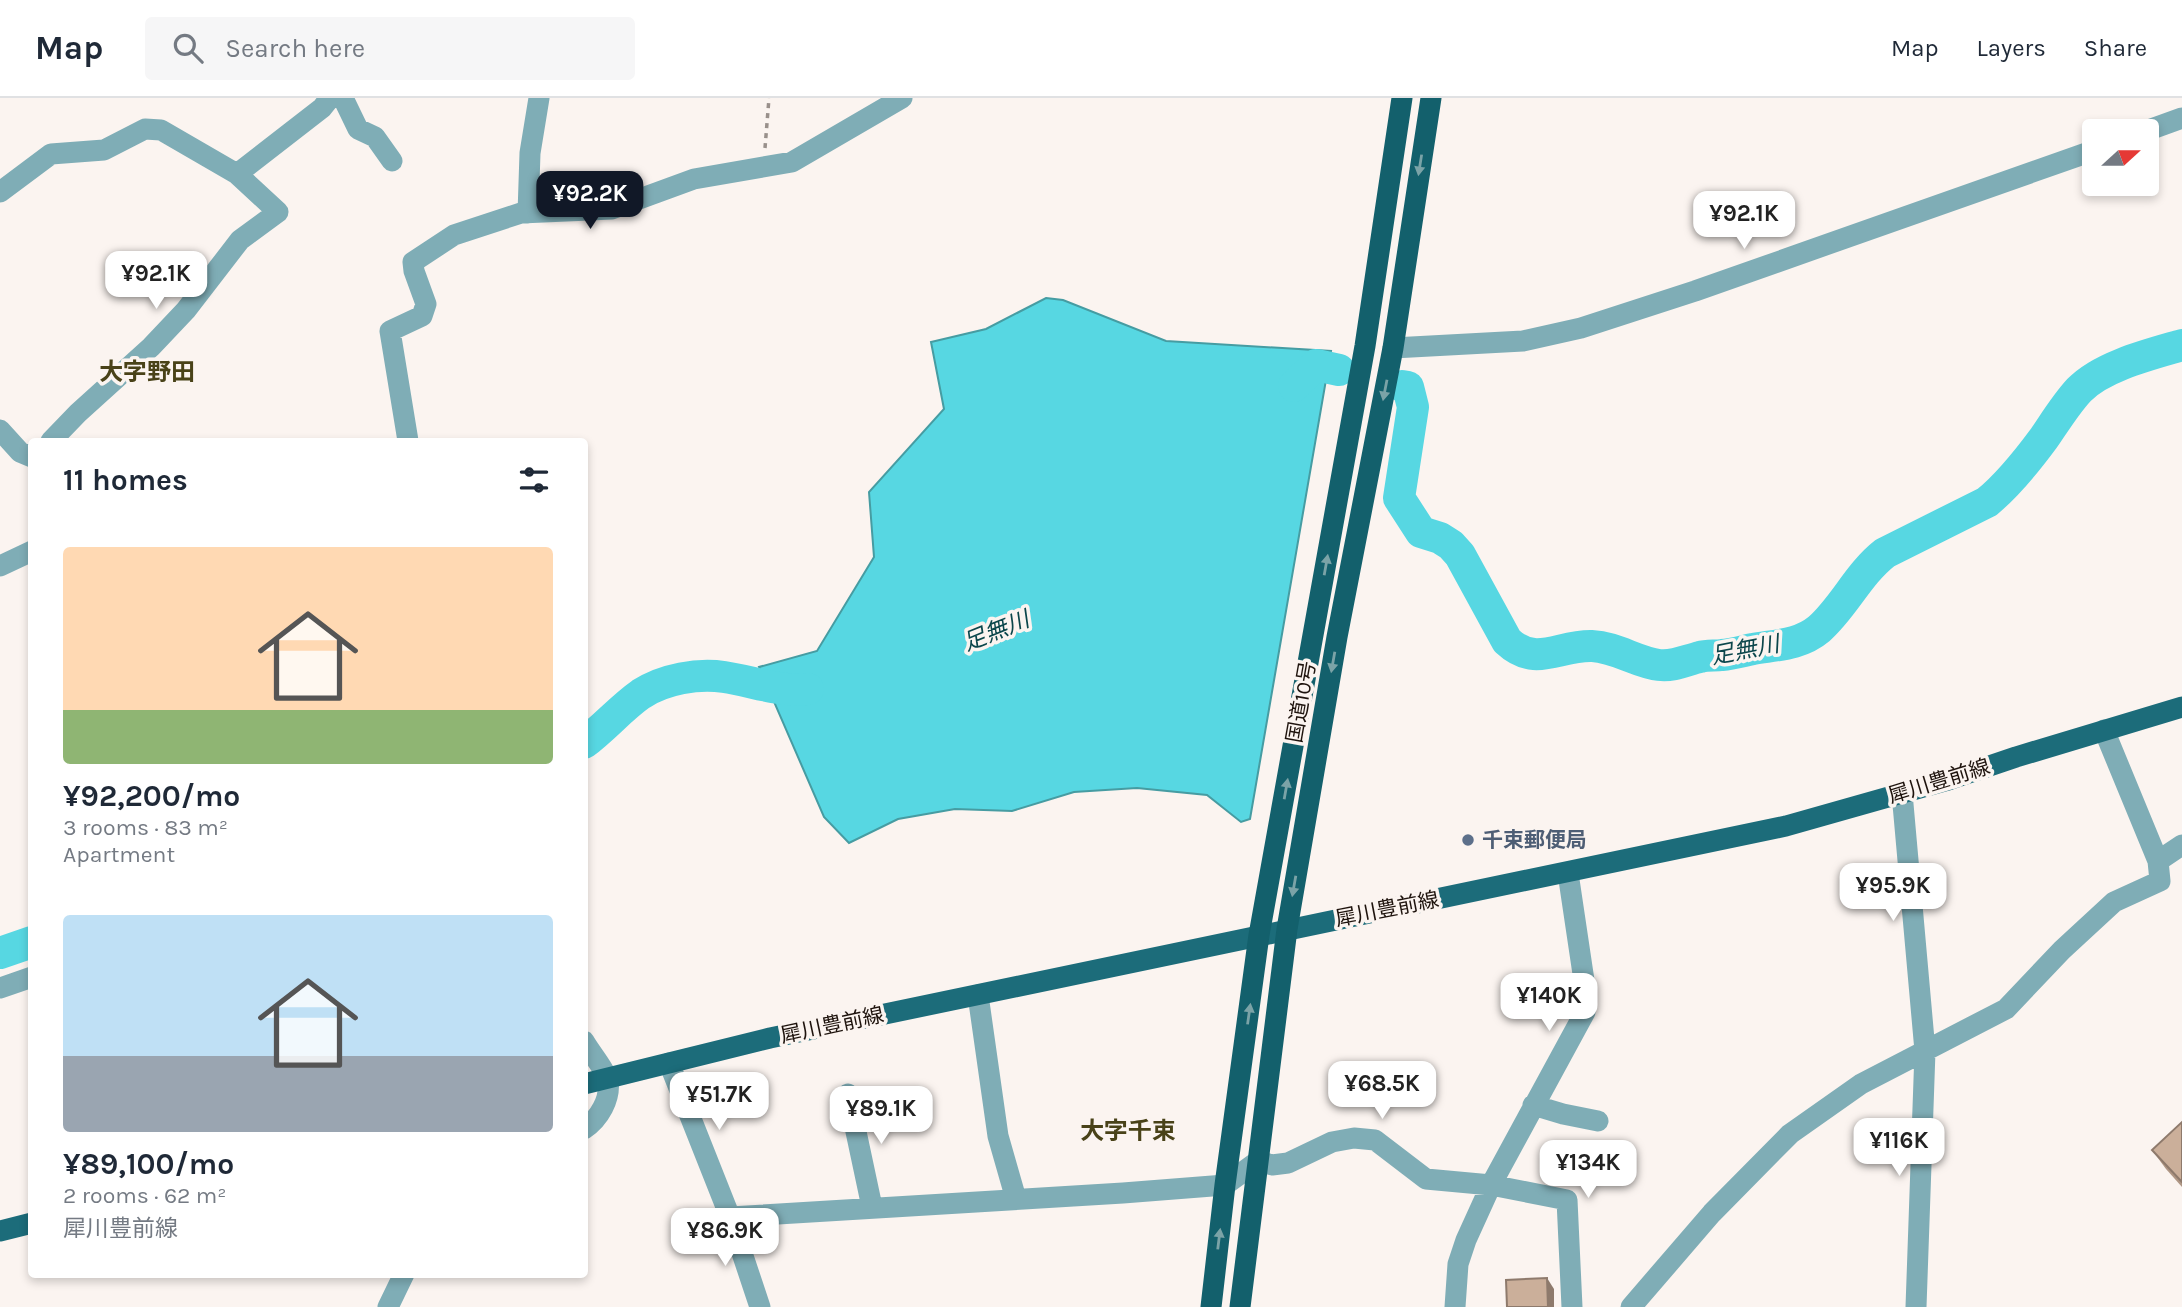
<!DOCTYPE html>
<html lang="en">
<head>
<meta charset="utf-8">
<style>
  :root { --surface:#fff; --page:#f6f6f7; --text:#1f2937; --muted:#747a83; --line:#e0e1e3; --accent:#111827 }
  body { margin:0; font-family:Karla,"Noto Sans JP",sans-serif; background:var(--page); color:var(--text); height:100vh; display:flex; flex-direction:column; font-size:26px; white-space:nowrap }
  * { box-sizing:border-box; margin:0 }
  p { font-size:23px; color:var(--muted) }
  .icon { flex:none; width:38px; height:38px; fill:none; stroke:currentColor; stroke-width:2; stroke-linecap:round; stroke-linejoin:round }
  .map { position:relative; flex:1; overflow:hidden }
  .details { position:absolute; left:28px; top:340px; width:560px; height:840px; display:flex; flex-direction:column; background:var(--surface); border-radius:7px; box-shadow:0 4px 10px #0003 }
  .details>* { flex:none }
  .needle { width:46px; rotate:69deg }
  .buttons { position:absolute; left:2082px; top:21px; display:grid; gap:14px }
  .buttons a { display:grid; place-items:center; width:77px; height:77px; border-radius:7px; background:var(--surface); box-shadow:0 4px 10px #0003; font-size:35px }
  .price { position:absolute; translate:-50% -60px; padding:0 16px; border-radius:14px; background:#fff; color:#222; font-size:23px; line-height:46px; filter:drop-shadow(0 2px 4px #0008) }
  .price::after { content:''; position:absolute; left:50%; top:42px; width:21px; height:16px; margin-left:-10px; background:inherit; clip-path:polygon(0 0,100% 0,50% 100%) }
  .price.on { background:var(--accent); color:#fff }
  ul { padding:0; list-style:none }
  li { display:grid; align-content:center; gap:14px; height:371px; padding:0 35px }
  li span { display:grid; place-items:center; height:217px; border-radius:7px; color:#555 }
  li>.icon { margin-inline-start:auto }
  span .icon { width:126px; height:126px; fill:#fffc; stroke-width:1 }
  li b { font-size:30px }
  h2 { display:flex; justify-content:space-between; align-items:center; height:84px; padding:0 35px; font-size:30px }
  header { display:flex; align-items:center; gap:42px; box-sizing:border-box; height:98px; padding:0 35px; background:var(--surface); border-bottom:2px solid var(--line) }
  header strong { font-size:33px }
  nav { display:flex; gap:38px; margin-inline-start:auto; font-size:24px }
  .search { width:490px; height:63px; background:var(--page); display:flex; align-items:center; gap:18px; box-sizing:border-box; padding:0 24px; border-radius:7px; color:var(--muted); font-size:26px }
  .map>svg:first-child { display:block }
  .water { fill:#57d7e2; stroke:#469ca2; stroke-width:2 }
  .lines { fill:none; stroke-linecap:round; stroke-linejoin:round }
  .river { stroke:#57d7e2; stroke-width:32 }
  .path { stroke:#99908b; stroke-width:3.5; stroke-dasharray:5 5; stroke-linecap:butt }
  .minor { stroke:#7fadb6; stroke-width:21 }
  .primary { stroke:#1c6c7a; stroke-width:21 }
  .trunk { stroke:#13606c; stroke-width:21 }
  .wall { fill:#af9684 }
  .shaded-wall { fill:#8e7a6c }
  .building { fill:#cbaf9a; stroke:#8e7a6c; stroke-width:2 }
  .oneway { fill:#7ba3a7 }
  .service-dot { fill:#5c6f8a; stroke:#fbf4f0; stroke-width:2.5 }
  .labels { text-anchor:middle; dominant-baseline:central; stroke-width:7; stroke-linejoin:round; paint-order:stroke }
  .street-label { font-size:21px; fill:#1e130d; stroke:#fbf4f0 }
  .service-label { font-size:21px; font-weight:bold; fill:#4e5e75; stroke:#fbf4f0; text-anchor:start }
  .water-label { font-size:23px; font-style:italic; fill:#0b464b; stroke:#fbf4f0 }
  .quarter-label { font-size:24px; font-weight:bold; fill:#494218; stroke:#fbf4f0 }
</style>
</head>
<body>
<header>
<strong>Map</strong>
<div class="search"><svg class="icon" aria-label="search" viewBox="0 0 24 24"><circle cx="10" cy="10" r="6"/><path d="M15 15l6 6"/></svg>Search here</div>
<nav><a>Map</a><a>Layers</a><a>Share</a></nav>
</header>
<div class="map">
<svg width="2182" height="1209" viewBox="0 0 2182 1209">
  <rect width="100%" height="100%" fill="#fbf4f0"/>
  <path class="water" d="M1046,200L1063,202L1166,243L1331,253L1250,721L1241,724L1207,697L1137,690L1074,694L1012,713L955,711L898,721L849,745L824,719L759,569L817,553L874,459L869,394L944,311L931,244L986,231Z"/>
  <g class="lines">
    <path class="river" d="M1294,288L1316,267L1339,272
      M1402,288L1408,289L1413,309L1399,400L1421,434L1440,440L1451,447L1460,457L1507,543C1536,570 1558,547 1592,548C1616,549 1636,564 1659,567C1673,569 1687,562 1700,559C1707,557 1715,558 1722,557C1732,556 1743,553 1753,551C1776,547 1800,547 1819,531C1844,509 1858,476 1885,455L1987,404C2009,386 2027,363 2044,340C2055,324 2066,306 2079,292C2102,268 2151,256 2182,247
      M584,645C604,630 621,610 641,596C664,581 698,575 724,579C752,583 779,594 808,591
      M0,855L32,844"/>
    <path class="path" d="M765,50L769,0"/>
    <path class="minor" d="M343,0L358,31L375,39L392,63
      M2146,33L2182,20
      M237,76L322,10L330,0
      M0,94L51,56L104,52L145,31L161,32L237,76L278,114L240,142L186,212L151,249L78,315L51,343
      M528,115L530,55L539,0
      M1393,250L1523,243L1581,230L1695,193L2095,52
      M0,332L20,354L32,359
      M408,343L390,233L422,218L426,206L414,173L413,164L454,137L521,115L612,111L694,81L792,64L902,0
      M0,468L32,453
      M1902,695L1925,953L1916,1209
      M2158,763L2182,747
      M0,890L32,879
      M978,897L998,1038L1016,1101
      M584,943C590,954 605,971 608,982C611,1001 599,1021 584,1031
      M669,965L730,1119L760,1209
      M848,996L872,1109
      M1533,1007L1563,1016L1598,1023
      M730,1119L1123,1095L1225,1087L1258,1063L1272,1067L1288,1065L1332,1044L1354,1040L1375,1042L1426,1081L1491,1087L1567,1102L1572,1209
      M388,1209L404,1176
      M1455,1209L1458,1166L1466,1142L1491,1087L1585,914L1586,896L1568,775
      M1631,1209L1712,1115L1790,1036L1861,986L2006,911L2062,852L2114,804L2160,783L2158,763L2104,632"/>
    <path class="primary" d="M584,986L770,940L1786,728L1945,683L2016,659L2182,609
      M0,1133L32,1125"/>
    <path class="trunk" d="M1211,1209L1225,1087L1259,837L1365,248L1402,0
      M1240,1209L1287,831L1337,539L1393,250L1431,0"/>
  </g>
  <path class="wall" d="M2182,1024V1089L2166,1071L2152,1052Z"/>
  <path class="shaded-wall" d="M1547,1180L1554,1191V1209H1548Z"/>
  <path class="building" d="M2182,1024V1084L2152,1052Z
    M1547,1180L1548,1209H1507L1506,1182Z"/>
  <defs><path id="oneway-solid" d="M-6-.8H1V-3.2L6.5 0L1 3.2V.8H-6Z" transform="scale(1.75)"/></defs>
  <g class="oneway">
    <use href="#oneway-solid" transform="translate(1420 67) rotate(99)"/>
    <use href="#oneway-solid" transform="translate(1385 292) rotate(101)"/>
    <use href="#oneway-solid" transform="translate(1326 467) rotate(-80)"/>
    <use href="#oneway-solid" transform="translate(1333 564) rotate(100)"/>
    <use href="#oneway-solid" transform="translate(1286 691) rotate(-80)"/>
    <use href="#oneway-solid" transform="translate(1294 788) rotate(100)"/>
    <use href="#oneway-solid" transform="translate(1249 916) rotate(-82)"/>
    <use href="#oneway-solid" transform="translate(1219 1141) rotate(-83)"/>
  </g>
  <circle class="service-dot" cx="1468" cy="742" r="7"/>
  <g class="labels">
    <g class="street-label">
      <text transform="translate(1301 604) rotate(-80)">国道10号</text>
      <text transform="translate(1939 683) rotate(-17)">犀川豊前線</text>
      <text transform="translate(1387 811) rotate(-11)">犀川豊前線</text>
      <text transform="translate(832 927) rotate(-12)">犀川豊前線</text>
    </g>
    <g class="service-label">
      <text x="1482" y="742">千束郵便局</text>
    </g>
    <g class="water-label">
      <text transform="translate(996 533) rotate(-22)">足無川</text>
      <text transform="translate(1745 552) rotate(-11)">足無川</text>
    </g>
    <g class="quarter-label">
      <text x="147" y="274">大字野田</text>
      <text x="1128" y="1033">大字千束</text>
    </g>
  </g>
</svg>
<div class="buttons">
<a><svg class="needle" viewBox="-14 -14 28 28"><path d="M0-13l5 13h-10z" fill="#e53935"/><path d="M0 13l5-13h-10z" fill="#747a83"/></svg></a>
</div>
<b class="price on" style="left:590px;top:133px">¥92.2K</b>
<b class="price" style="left:1744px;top:153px">¥92.1K</b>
<b class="price" style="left:156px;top:213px">¥92.1K</b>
<b class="price" style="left:1893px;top:825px">¥95.9K</b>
<b class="price" style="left:1549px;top:935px">¥140K</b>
<b class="price" style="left:1382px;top:1023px">¥68.5K</b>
<b class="price" style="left:719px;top:1034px">¥51.7K</b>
<b class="price" style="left:881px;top:1048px">¥89.1K</b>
<b class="price" style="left:1899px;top:1080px">¥116K</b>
<b class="price" style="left:1588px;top:1102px">¥134K</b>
<b class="price" style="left:725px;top:1170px">¥86.9K</b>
<section class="details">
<h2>11 homes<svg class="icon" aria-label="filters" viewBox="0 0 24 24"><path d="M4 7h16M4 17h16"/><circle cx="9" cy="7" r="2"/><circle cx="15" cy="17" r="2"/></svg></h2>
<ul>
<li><span style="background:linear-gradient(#ffd9b3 75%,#8fb573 0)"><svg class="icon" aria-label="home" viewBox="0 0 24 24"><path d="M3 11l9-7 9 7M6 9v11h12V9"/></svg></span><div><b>¥92,200/mo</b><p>3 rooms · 83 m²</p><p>Apartment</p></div></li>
<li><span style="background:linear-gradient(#bfe0f5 65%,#9aa5b1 0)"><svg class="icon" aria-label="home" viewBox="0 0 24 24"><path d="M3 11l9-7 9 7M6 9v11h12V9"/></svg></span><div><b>¥89,100/mo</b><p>2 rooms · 62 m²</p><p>犀川豊前線</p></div></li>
</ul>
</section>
</div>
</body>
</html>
